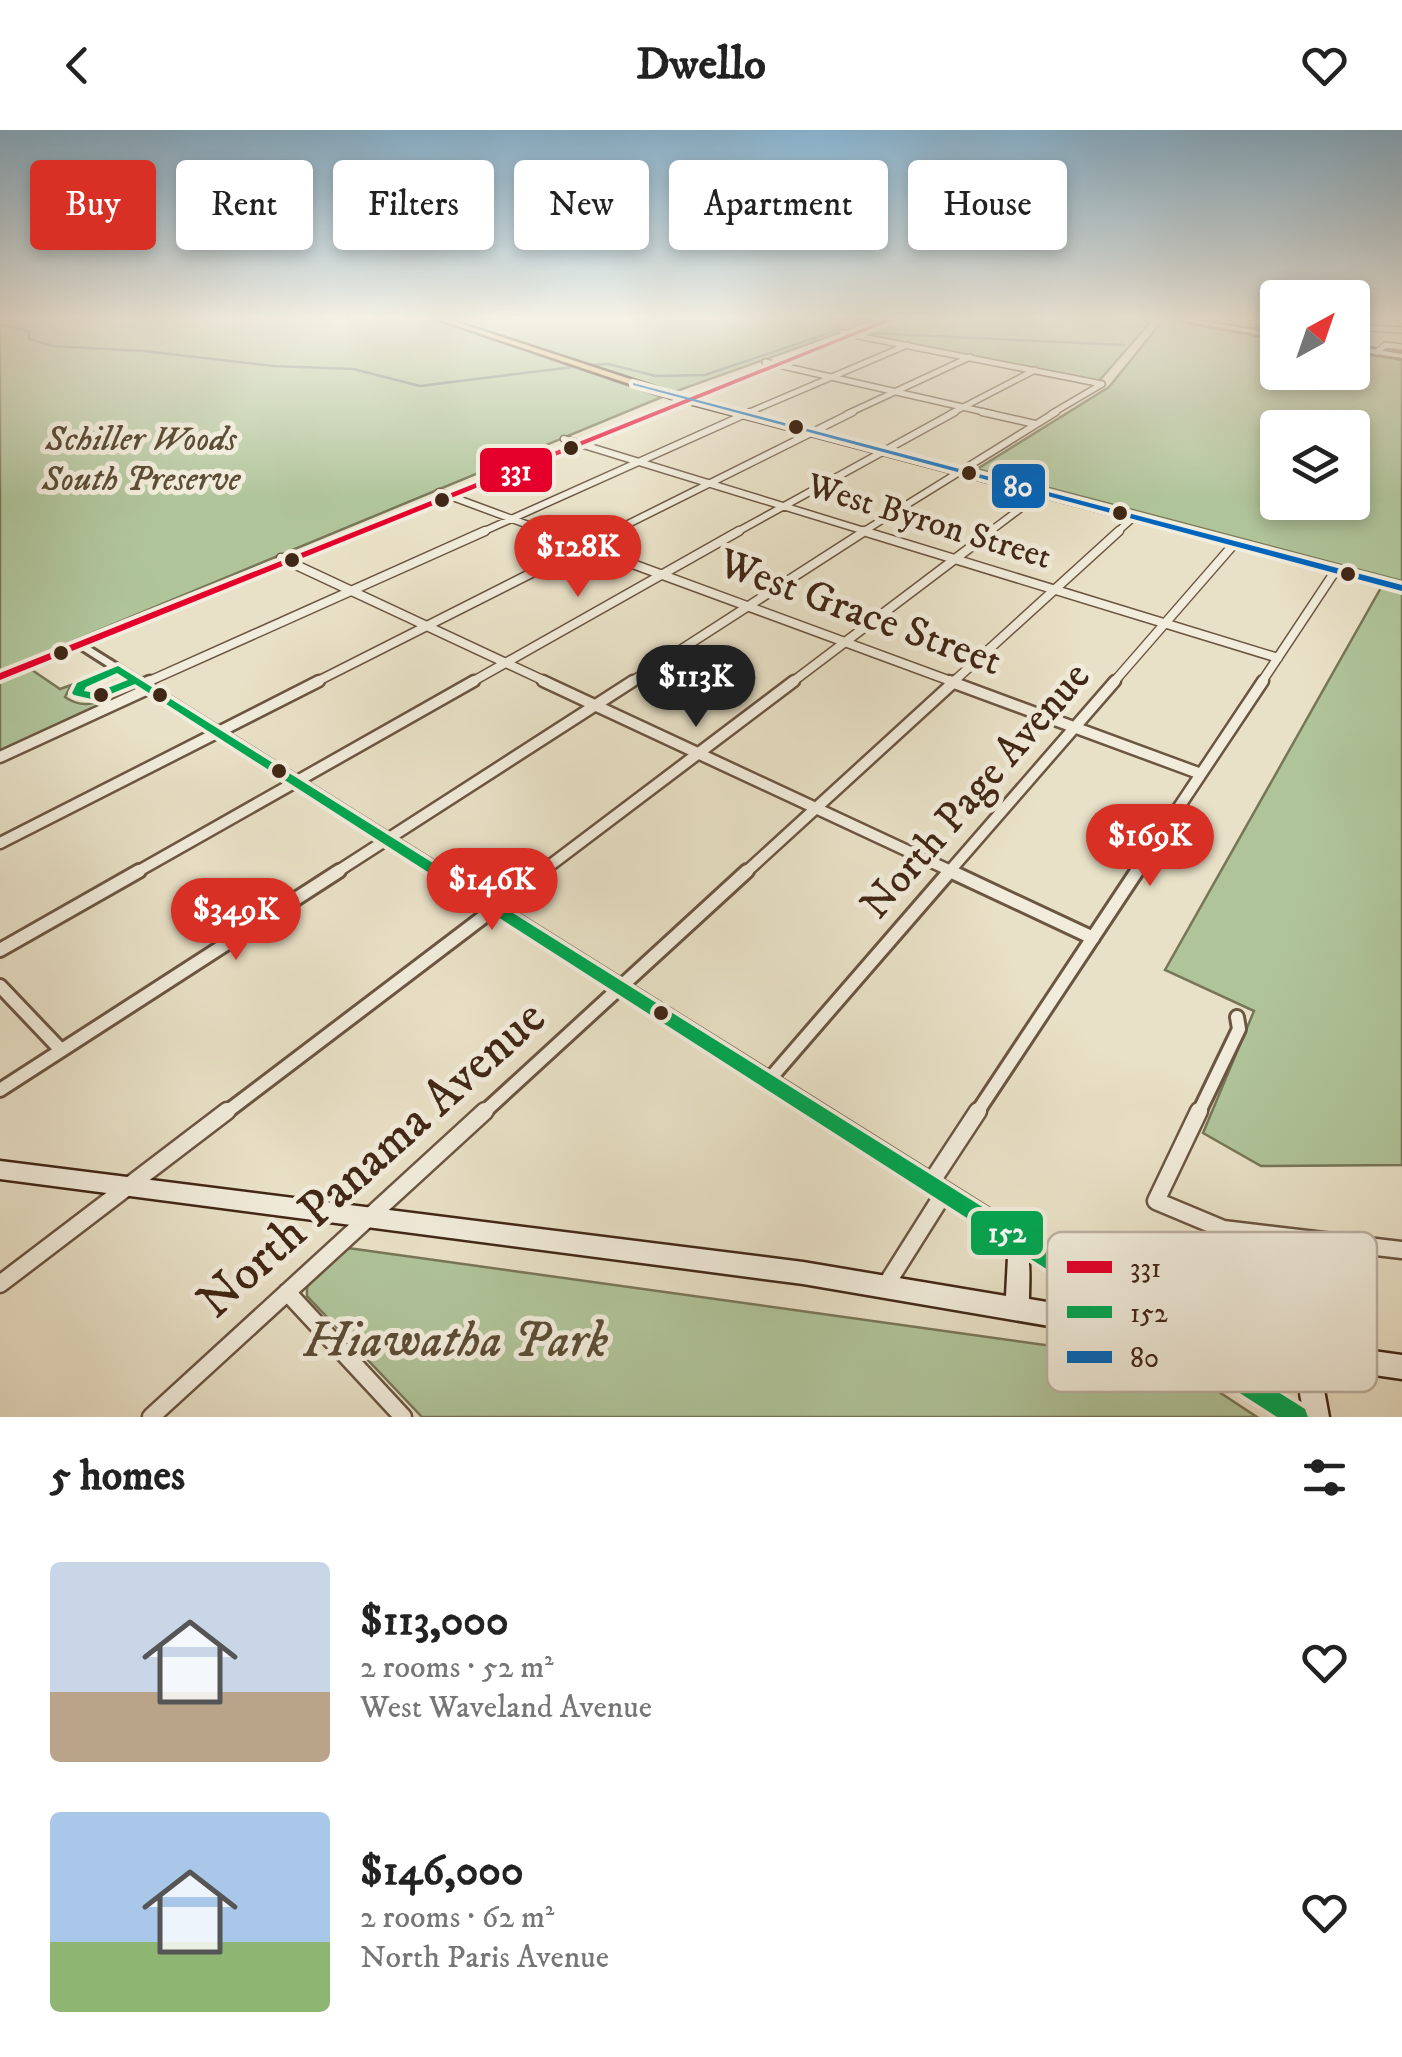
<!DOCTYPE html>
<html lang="en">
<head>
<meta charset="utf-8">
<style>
  :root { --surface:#fff; --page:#f2f2f2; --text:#222; --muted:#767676; --accent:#d93025 }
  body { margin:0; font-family:"IM FELL DW Pica",serif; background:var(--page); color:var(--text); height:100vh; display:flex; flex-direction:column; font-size:38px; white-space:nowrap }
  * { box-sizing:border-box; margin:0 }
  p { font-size:32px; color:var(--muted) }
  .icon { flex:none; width:55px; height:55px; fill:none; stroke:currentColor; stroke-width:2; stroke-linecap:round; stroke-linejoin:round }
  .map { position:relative; height:1287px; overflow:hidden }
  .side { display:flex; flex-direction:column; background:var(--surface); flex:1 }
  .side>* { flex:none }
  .hud { position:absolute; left:30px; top:30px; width:1342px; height:90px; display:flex; gap:20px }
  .needle { width:65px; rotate:40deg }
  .buttons { position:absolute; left:1260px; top:150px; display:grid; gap:20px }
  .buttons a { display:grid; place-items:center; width:110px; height:110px; border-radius:10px; background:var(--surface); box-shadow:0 5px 15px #0003; font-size:50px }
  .price { position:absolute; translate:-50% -85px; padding:0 22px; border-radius:35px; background:var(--accent); color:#fff; font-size:32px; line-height:65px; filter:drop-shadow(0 2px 5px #0008) }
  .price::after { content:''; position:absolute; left:50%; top:60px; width:30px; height:22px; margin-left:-15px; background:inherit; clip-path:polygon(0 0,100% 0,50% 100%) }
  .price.active { background:#222; color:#fff }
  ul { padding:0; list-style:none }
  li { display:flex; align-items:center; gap:30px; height:250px; padding:0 50px }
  li span { display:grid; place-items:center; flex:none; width:280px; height:200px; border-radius:10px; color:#555 }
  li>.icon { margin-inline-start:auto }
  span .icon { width:120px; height:120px; fill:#fffc; stroke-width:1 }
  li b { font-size:42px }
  h2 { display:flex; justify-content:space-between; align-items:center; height:120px; padding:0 50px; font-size:42px }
  .tag { padding:0 35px; border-radius:10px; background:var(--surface); box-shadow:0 5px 15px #0003; font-size:35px; line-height:90px }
  .tag.active { background:var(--accent); color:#fff }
  header { display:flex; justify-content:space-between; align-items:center; height:130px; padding:0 50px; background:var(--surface); font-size:45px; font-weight:700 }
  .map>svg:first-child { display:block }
  .green { fill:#b0c49a; stroke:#787658; stroke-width:2.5; fill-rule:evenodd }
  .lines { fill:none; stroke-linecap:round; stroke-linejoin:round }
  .stream { stroke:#76807a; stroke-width:2.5 }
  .minor-far5-casing { stroke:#6b5642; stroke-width:8 }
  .minor-far4-casing { stroke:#6b5642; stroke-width:9 }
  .minor-far3-casing { stroke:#6b5642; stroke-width:11 }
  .minor-far2-casing { stroke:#6b5642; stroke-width:15 }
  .minor-far1-casing { stroke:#6b5642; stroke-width:18 }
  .minor-casing { stroke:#6b5642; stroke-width:21 }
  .tertiary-casing { stroke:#6b5642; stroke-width:6 }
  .secondary-casing { stroke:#412716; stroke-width:5 }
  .primary-casing { stroke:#412716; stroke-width:5 }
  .minor-far5 { stroke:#f1ecdb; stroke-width:5 }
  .minor-far4 { stroke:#f1ecdb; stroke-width:6 }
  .minor-far3 { stroke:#f1ecdb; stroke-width:8 }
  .minor-far2 { stroke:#f1ecdb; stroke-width:10 }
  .minor-far1 { stroke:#f1ecdb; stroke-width:12 }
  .minor { stroke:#f1ecdb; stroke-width:16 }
  .tertiary { fill:#f1ecdb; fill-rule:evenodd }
  .secondary { fill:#f1ecdb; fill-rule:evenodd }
  .primary { fill:#e4c084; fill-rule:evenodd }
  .bus-1-casing { stroke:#f1ecdb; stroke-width:8 }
  .bus-2-casing { stroke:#f1ecdb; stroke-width:8 }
  .bus-3-casing { stroke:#f1ecdb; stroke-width:8 }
  .bus-1 { fill:#e4002b; fill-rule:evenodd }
  .bus-2 { fill:#00a651; fill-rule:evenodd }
  .bus-3 { fill:#0065bd; fill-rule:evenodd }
  .bus-dot { fill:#412716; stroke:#f1ecdb; stroke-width:4 }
  .labels { text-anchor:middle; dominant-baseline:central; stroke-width:10; stroke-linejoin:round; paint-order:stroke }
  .far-park-label { font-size:35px; font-style:italic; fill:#5d4e37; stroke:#f1ecdb }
  .far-street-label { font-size:35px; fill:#412716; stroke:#f1ecdb }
  .street-label { font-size:42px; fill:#412716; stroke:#f1ecdb }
  .near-street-label { font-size:50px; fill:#412716; stroke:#f1ecdb }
  .near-park-label { font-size:50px; font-style:italic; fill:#5d4e37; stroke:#f1ecdb }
  .key { fill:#f1ecdb; stroke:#bcb1a0; stroke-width:2.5 }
  .key-label { font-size:28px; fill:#412716 }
  .line-badge { stroke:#f1ecdb; stroke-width:4 }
  .badge-label { font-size:28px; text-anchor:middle; font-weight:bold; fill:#fff }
</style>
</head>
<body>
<header><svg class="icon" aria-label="back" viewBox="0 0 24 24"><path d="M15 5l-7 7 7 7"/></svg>Dwello<svg class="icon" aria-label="heart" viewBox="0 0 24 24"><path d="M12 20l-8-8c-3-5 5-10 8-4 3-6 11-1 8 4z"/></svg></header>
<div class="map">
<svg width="1402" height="1287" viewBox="0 0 1402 1287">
  <rect width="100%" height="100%" fill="#e9e1c7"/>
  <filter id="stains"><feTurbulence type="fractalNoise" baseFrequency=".002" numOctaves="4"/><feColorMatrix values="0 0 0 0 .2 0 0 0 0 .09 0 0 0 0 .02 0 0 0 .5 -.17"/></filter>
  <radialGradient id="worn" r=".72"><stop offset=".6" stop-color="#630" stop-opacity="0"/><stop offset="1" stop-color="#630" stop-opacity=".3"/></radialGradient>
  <path class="green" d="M0,189H433L662,267L0,541Z
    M445,189H878L674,262Z
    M895,189H1153L1098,252L857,204Z
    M1164,189L1277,208L1278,242H1352L1353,221L1402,229V451L977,339L1109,257ZM1278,298H1352V372H1278Z
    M1382,456L1402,461V1035L1261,1036L1203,1003L1254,881L1165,840Z
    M32,540L60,559L71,555L65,567C89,584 106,566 130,558L88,583L0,623V552Z
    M348,1118L1175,1233L1257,1287H422L307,1166V1156Z"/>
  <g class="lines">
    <path class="stream" d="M0,194L29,201V209L53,216L144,221L274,236L353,239L420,256L573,237
      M868,203L1124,215
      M590,235L608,234L656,246L705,245L841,199"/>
    <defs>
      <path id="minor-far5" d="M1238,189L1278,196
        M1352,197L1402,200
        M843,203L1102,254
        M1377,222L1385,215L1402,217
        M765,232L993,284
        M745,284L907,215
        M847,284L970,227
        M950,284L1035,240
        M1051,284L1102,254"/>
      <path id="minor-far4" d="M982,282L1035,294
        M564,309L871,403
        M439,362L550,403
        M480,403L750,282
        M610,403L853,282
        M735,403L955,282
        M861,403L1056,282
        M988,403L1041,363
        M1116,403L1134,387"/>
      <path id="minor-far3" d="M543,401L956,553
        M863,401L1278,528
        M281,428L549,553
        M145,553L485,401
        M314,553L615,401
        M470,553L739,401
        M629,553L865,401
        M791,553L992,401
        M952,553L1119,401
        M1113,553L1234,414
        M1261,553L1336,440"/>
      <path id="minor-far2" d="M543,551L955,743
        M949,551L1201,644
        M143,554L150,551
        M0,627L150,558
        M0,713L319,551
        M135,743L474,551
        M335,743L633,551
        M540,743L794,551
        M745,743L955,551
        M948,743L1115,551
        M1135,743L1263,551"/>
      <path id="minor-far1" d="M950,741L1093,808
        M0,820L139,741
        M0,856L61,920
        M768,951L950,741
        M0,960L339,741
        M224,984L544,741
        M482,984L747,741
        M976,984L1137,741
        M1198,984L1239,899L1237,887"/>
      <path id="minor" d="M1199,981L1156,1071L1223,1099L1402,1120
        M930,1054L978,981
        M1246,1103L1282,1219
        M0,1154L227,981
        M886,1155L944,1063
        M287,1162L403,1287
        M151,1287L485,981"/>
      <path id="tertiary" d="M1175,189H1189L1278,204V208Z
        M1352,216L1402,224V228L1352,220Z
        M80,511L1166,1190L1170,1197L1166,1204L1159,1208L1152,1204L76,516V512Z
        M1184,1202L1305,1279L1308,1287H1277L1176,1221L1173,1213L1176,1205Z"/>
      <path id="secondary" d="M0,1031L803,1132L1006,1166L1008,1127L992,1101L995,1094L1003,1091C1035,1105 1029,1140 1029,1169L1172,1193L1402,1225V1249L1340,1240L1324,1260L1329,1287H1305C1300,1262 1294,1257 1312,1236L1172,1217L803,1154L0,1049Z"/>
      <path id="primary" d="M437,189H447L688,268L886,189H895L696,270L1402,454V461L689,273L0,551V542L680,271Z"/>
    </defs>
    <use href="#minor-far5" class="minor-far5-casing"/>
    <use href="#minor-far4" class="minor-far4-casing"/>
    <use href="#minor-far3" class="minor-far3-casing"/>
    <use href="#minor-far2" class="minor-far2-casing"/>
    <use href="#minor-far1" class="minor-far1-casing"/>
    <use href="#minor" class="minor-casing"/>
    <use href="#tertiary" class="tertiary-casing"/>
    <use href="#secondary" class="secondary-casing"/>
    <use href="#primary" class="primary-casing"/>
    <use href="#minor-far5" class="minor-far5"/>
    <use href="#minor-far4" class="minor-far4"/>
    <use href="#minor-far3" class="minor-far3"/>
    <use href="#minor-far2" class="minor-far2"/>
    <use href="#minor-far1" class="minor-far1"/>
    <use href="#minor" class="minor"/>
    <use href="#tertiary" class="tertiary"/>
    <use href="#secondary" class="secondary"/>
    <use href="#primary" class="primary"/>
    <defs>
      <path id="bus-1" d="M887,189H895L0,550V543Z"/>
      <path id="bus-2" d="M118,536L1305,1279L1308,1287H1277L135,554L96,570L74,565L72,563L77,553ZM117,543L128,550L95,563L84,561L86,557Z"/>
      <path id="bus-3" d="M633,253L1402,455V461L633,255Z"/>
    </defs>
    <use href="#bus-1" class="bus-1-casing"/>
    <use href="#bus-2" class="bus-2-casing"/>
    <use href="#bus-3" class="bus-3-casing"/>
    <use href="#bus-1" class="bus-1"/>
    <use href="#bus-2" class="bus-2"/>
    <use href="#bus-3" class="bus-3"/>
  </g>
  <linearGradient id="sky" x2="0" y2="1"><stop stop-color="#88b7d6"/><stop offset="0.51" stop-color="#f5f2e6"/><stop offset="1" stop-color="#f5f2e6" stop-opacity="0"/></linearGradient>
  <rect width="1402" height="369" fill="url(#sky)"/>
  <g class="bus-dot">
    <circle cx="796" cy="297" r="9"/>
    <circle cx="571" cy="318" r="9"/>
    <circle cx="969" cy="343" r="9"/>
    <circle cx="442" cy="370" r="9"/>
    <circle cx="1120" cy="383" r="9"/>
    <circle cx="292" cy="430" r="9"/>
    <circle cx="1348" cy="444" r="9"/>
    <circle cx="61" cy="523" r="9"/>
    <circle cx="101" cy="565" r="9"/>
    <circle cx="160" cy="565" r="9"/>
    <circle cx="279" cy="641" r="9"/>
    <circle cx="661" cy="883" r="9"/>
  </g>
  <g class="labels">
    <g class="far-park-label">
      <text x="141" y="310">Schiller Woods<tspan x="141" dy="40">South Preserve</tspan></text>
    </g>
    <g class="far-street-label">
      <text transform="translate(929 392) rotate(17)">West Byron Street</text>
    </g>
    <g class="street-label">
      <text transform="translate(860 483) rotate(20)">West Grace Street</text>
      <text transform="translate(976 661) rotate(-49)">North Page Avenue</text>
    </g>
    <g class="near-street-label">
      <text transform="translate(372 1030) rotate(-42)">North Panama Avenue</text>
    </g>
    <g class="near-park-label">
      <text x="456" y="1211">Hiawatha Park</text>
    </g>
  </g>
  <rect x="1047" y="1102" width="330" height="160" rx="15" class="key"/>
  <rect x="1067" y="1131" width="45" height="12" fill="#e4002b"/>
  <rect x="1067" y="1176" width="45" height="12" fill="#00a651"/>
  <rect x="1067" y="1221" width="45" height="12" fill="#0065bd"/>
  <g class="key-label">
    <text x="1130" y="1147">331</text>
    <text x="1130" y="1192">152</text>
    <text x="1130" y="1237">80</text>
  </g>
  <g class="line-badge">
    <rect x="478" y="316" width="76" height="48" rx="10" fill="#e4002b"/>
    <rect x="990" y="332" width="57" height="48" rx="10" fill="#0065bd"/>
    <rect x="969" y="1079" width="76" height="48" rx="10" fill="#00a651"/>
  </g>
  <g class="badge-label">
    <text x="516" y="350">331</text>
    <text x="1018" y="366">80</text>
    <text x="1007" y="1112">152</text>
  </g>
  <rect width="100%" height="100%" filter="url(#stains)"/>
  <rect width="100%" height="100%" fill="url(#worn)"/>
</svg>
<div class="buttons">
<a><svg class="needle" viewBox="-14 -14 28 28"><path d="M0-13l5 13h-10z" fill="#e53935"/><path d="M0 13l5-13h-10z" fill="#767676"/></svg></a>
<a><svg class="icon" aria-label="layers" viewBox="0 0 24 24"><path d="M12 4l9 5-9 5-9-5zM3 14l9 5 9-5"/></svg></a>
</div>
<b class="price" style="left:578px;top:470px">$128K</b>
<b class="price active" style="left:696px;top:600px">$113K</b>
<b class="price" style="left:1150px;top:759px">$169K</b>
<b class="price" style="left:492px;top:803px">$146K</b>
<b class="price" style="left:236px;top:833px">$349K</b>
<div class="hud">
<a class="tag active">Buy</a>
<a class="tag">Rent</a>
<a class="tag">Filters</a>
<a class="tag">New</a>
<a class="tag">Apartment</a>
<a class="tag">House</a>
</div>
</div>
<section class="side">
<h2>5 homes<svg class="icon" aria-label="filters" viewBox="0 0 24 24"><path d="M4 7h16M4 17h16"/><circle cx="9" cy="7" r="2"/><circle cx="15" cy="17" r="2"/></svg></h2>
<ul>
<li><span style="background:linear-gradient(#c9d6e8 65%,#b9a48a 0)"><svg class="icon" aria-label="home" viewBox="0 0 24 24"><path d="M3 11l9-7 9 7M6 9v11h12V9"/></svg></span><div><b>$113,000</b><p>2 rooms · 52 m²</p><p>West Waveland Avenue</p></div><svg class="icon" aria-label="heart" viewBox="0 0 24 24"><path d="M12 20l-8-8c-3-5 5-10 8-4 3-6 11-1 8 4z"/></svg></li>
<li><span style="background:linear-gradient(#a9c7e8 65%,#8fb573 0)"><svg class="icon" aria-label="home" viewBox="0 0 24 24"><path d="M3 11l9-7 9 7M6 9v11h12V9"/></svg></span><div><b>$146,000</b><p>2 rooms · 62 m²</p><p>North Paris Avenue</p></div><svg class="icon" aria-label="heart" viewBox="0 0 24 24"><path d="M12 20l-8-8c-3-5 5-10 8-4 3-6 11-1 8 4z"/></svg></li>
</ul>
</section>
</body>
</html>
